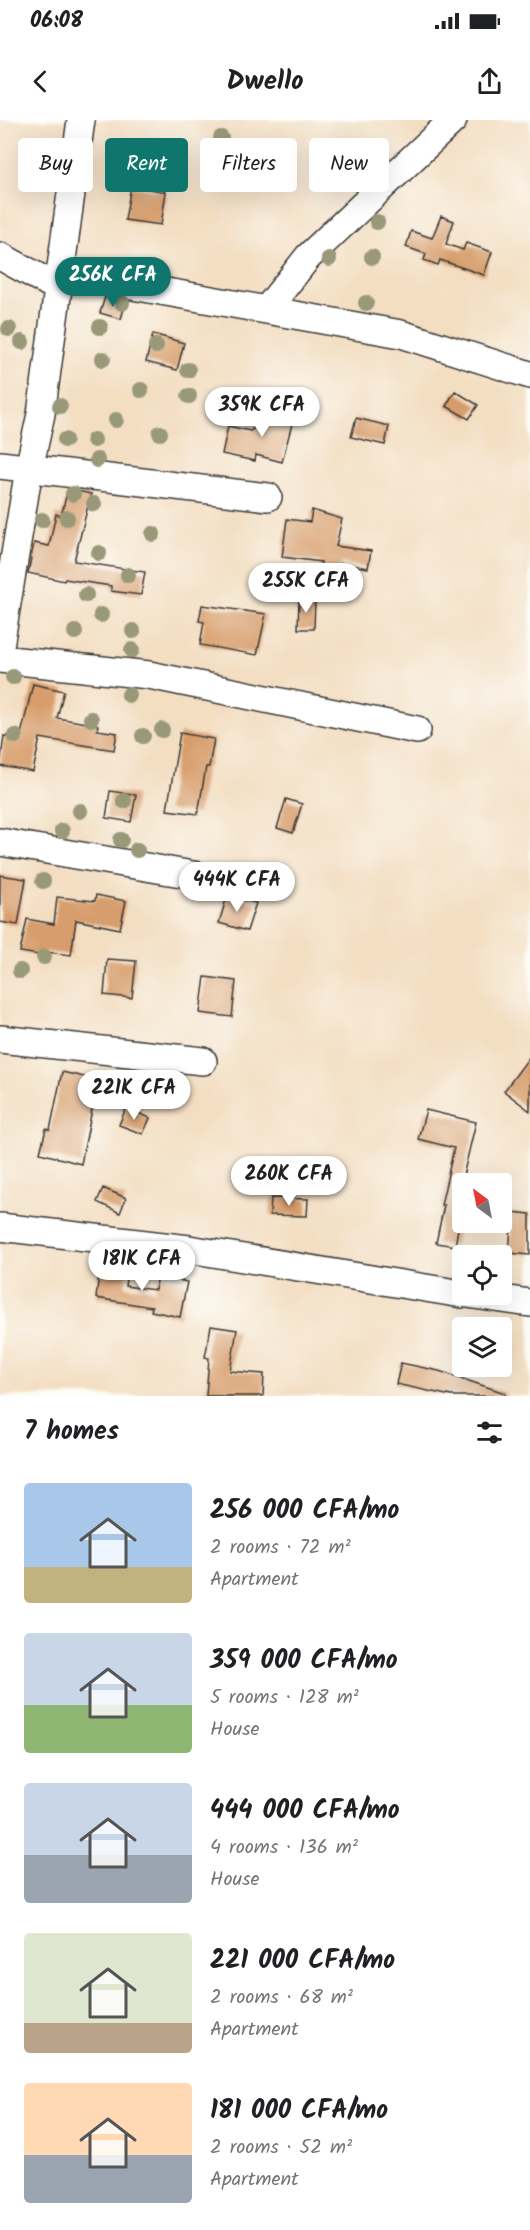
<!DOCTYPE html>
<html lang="en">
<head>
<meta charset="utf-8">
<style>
  :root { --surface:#fff; --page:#f6f6f6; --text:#202124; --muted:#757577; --accent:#0f766e }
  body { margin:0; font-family:Kalam,sans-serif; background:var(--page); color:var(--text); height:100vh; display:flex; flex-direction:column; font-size:22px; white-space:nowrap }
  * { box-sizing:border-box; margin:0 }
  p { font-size:20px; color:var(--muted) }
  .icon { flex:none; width:33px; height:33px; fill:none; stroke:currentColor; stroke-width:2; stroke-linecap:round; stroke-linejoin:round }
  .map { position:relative; height:1276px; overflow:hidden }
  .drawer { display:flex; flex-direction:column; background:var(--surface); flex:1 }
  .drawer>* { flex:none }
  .banner { position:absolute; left:18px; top:18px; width:495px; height:54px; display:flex; gap:12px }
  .needle { width:39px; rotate:328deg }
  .tools { position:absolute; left:452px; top:1053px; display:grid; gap:12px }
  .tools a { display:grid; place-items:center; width:60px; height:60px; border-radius:6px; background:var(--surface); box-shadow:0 6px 24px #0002; font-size:30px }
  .price { position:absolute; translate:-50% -51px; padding:0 14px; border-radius:21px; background:#fff; color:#222; font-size:20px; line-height:39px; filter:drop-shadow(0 2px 3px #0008) }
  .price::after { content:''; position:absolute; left:50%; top:36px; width:18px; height:14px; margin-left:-9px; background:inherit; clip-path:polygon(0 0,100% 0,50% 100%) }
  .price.active { background:var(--accent); color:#fff }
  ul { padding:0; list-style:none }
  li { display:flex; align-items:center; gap:18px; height:150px; padding:0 24px }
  li span { display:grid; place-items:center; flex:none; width:168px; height:120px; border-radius:6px; color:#555 }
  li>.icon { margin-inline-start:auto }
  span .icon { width:72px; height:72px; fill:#fffc; stroke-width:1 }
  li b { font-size:26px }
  h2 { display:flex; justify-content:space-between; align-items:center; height:72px; padding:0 24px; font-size:26px }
  .chip { padding:0 21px; border-radius:6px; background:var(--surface); box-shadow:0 6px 24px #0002; font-size:21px; line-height:54px }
  .chip.active { background:var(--accent); color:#fff }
  .status { display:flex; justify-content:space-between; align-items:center; height:42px; padding:0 30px; background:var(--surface); direction:ltr }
  .status svg { height:16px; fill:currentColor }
  header { display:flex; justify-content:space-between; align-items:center; height:78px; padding:0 24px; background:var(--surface); font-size:27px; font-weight:700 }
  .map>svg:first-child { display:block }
  .building { fill:#d79d6c }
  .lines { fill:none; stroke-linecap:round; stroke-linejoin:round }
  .minor-casing { stroke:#3c3935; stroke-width:30 }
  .minor { stroke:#fff; stroke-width:27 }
  .tree { fill:#99997a }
</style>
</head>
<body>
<div class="status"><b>06:08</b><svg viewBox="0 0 49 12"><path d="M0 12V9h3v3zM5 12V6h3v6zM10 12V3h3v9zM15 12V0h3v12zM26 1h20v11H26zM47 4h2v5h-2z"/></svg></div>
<header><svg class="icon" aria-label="back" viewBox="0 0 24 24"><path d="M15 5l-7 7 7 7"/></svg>Dwello<svg class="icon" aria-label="share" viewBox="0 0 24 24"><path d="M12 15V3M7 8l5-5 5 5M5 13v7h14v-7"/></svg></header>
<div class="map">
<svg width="530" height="1276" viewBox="0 0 530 1276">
  <rect width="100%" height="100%" fill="#fdfcf7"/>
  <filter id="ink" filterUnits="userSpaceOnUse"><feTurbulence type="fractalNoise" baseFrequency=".0167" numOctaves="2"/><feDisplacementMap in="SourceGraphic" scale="12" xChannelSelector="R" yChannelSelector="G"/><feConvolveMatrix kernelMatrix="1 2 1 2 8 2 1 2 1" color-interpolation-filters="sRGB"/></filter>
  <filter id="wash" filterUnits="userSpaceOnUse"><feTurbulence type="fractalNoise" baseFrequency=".008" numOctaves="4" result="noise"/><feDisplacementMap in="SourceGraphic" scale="24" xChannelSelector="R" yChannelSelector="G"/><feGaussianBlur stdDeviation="1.35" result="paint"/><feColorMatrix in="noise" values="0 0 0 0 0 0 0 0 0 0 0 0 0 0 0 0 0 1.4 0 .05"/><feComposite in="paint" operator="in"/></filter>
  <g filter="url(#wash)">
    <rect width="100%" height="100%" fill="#f3dec2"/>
    <g id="blocks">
      <path class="building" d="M131,66L166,72L161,105L125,100Z
        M441,96L454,101L446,124L463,130L466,123L492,132L484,155L440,140L438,145L424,140L426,134L406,127L411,111L432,118Z
        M105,177L126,181L121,199L100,193Z
        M153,214L184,223L177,250L146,242Z
        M455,271L478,285L469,299L446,286Z
        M298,281L282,342L256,335L255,341L222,334L228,306L250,311Z
        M356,298L389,306L385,325L351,317Z
        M68,369L91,374L74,441L145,452L141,475L111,471V466L65,459L64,461L28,453L34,423L49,426L56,394L61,396Z
        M312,390L342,399L336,426L371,431L368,448L341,443L338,466L317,463L321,442L282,437L287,399L310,402Z
        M299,479H315L314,509H298Z
        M202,485L266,494L257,535L200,525L204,502L199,501Z
        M33,564L64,571L57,598L98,605L97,610L117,613L114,630L40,618L33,652L0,646L4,616L20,619Z
        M180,613L214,619L209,647H206L198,694L167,690Z
        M110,671L136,675L131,702L106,698Z
        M286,679L302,684L293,713L277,708Z
        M0,755L26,759L18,805L0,802Z
        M96,775L126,781L120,809L76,800L71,835L46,832L45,836L20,832L27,799L54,804L57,777L95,781Z
        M227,776L256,783L247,811L219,803Z
        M107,839L136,841L132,878L104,875Z
        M205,857L236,861L232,897L200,893Z
        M530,936V991L504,971Z
        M62,952L98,960L81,1044L40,1033L46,1009L50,1010Z
        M126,988L150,998L143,1014L119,1005Z
        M426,990L476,1002L462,1060V1087L455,1126L436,1123L444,1085H441L454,1028L418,1019Z
        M103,1068L126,1078L120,1093L97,1082Z
        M271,1078L308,1079L307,1096L270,1095Z
        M512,1092L530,1094V1135L509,1133Z
        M100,1147L127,1152L125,1166L155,1170L158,1156L187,1162L180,1197L151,1191L152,1187L96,1178Z
        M211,1206L237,1210L230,1251L264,1254L263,1276H206L209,1238L205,1237Z
        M401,1243L439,1251L505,1273V1276H451L396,1264Z"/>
    </g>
  </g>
  <g filter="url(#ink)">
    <use href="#blocks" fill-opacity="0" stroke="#3c3935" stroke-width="1.5"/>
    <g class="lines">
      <defs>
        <path id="minor" d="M0,136L58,168
          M60,153L401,214L530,255
          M267,189L308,137L453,0
          M0,345L268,377
          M0,526L29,349L41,294L81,0
          M0,539L149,555L417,610
          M0,722L228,761
          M0,919L203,941
          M0,1107L189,1129L462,1174
          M467,1174L530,1183"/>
      </defs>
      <use href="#minor" class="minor-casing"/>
      <use href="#minor" class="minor"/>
    </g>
    <g class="tree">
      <circle cx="221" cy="18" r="8"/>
      <circle cx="377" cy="102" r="8"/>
      <circle cx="372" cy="137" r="8"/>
      <circle cx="329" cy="139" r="8"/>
      <circle cx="122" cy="183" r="8"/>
      <circle cx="366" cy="183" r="8"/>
      <circle cx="100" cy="207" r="8"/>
      <circle cx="9" cy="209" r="8"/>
      <circle cx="22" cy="222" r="8"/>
      <circle cx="156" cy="226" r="8"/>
      <circle cx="103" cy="239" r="8"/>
      <circle cx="188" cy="250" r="8"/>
      <circle cx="141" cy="270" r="8"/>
      <circle cx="236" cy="275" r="8"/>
      <circle cx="189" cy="276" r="8"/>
      <circle cx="60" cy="286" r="8"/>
      <circle cx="116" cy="300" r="8"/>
      <circle cx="160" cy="313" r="8"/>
      <circle cx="65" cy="320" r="8"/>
      <circle cx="94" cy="320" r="8"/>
      <circle cx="97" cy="340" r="8"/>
      <circle cx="73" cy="374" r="8"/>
      <circle cx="94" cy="384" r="8"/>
      <circle cx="67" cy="398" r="8"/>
      <circle cx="42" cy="400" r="8"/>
      <circle cx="153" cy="414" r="8"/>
      <circle cx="99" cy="433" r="8"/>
      <circle cx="128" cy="455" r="8"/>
      <circle cx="86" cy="475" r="8"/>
      <circle cx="101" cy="495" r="8"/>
      <circle cx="133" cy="511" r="8"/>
      <circle cx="75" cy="512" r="8"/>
      <circle cx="132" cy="530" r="8"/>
      <circle cx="13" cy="557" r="8"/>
      <circle cx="129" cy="575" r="8"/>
      <circle cx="91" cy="599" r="8"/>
      <circle cx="162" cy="610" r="8"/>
      <circle cx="15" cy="616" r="8"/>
      <circle cx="143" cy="616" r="8"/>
      <circle cx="124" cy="681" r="8"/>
      <circle cx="80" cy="691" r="8"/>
      <circle cx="62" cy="711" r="8"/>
      <circle cx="121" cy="720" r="8"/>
      <circle cx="137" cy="730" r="8"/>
      <circle cx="43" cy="761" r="8"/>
      <circle cx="44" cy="837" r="8"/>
      <circle cx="20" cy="851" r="8"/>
    </g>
  </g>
</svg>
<div class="tools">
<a><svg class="needle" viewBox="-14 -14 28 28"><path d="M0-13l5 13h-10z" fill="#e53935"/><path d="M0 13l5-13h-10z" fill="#757577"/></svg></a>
<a><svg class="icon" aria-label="locate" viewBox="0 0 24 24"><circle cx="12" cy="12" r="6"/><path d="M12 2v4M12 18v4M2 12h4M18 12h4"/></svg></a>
<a><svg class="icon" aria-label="layers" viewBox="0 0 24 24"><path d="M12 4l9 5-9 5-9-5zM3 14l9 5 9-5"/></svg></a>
</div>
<b class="price active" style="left:113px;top:188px">256K CFA</b>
<b class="price" style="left:262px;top:318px">359K CFA</b>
<b class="price" style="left:306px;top:494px">255K CFA</b>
<b class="price" style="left:237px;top:793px">444K CFA</b>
<b class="price" style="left:134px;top:1001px">221K CFA</b>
<b class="price" style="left:289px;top:1087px">260K CFA</b>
<b class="price" style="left:142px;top:1172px">181K CFA</b>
<div class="banner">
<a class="chip">Buy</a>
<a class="chip active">Rent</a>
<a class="chip">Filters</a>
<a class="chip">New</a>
</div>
</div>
<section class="drawer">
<h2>7 homes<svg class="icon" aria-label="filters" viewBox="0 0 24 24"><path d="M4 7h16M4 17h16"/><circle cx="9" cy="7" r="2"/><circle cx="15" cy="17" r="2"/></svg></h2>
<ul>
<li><span style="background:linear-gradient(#a9c7e8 70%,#c2b280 0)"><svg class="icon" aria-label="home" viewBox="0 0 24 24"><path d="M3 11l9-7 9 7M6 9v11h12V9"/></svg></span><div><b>256 000 CFA/mo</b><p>2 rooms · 72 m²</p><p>Apartment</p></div></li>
<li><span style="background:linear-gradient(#c9d6e8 60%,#8fb573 0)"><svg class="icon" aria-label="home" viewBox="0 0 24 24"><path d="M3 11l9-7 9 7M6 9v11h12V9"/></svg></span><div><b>359 000 CFA/mo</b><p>5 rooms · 128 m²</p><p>House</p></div></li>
<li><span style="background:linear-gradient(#c9d6e8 60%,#9aa5b1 0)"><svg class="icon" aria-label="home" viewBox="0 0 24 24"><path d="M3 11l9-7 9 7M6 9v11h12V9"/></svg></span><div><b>444 000 CFA/mo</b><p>4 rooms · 136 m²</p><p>House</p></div></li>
<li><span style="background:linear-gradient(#dfe7d0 75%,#b9a48a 0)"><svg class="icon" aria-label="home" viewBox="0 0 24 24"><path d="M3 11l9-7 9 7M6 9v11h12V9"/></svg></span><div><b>221 000 CFA/mo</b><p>2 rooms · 68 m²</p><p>Apartment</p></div></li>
<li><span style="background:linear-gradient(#ffd9b3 60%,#9aa5b1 0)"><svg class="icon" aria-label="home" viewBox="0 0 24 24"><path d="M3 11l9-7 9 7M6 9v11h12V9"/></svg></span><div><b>181 000 CFA/mo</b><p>2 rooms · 52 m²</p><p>Apartment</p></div></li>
</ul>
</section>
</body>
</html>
